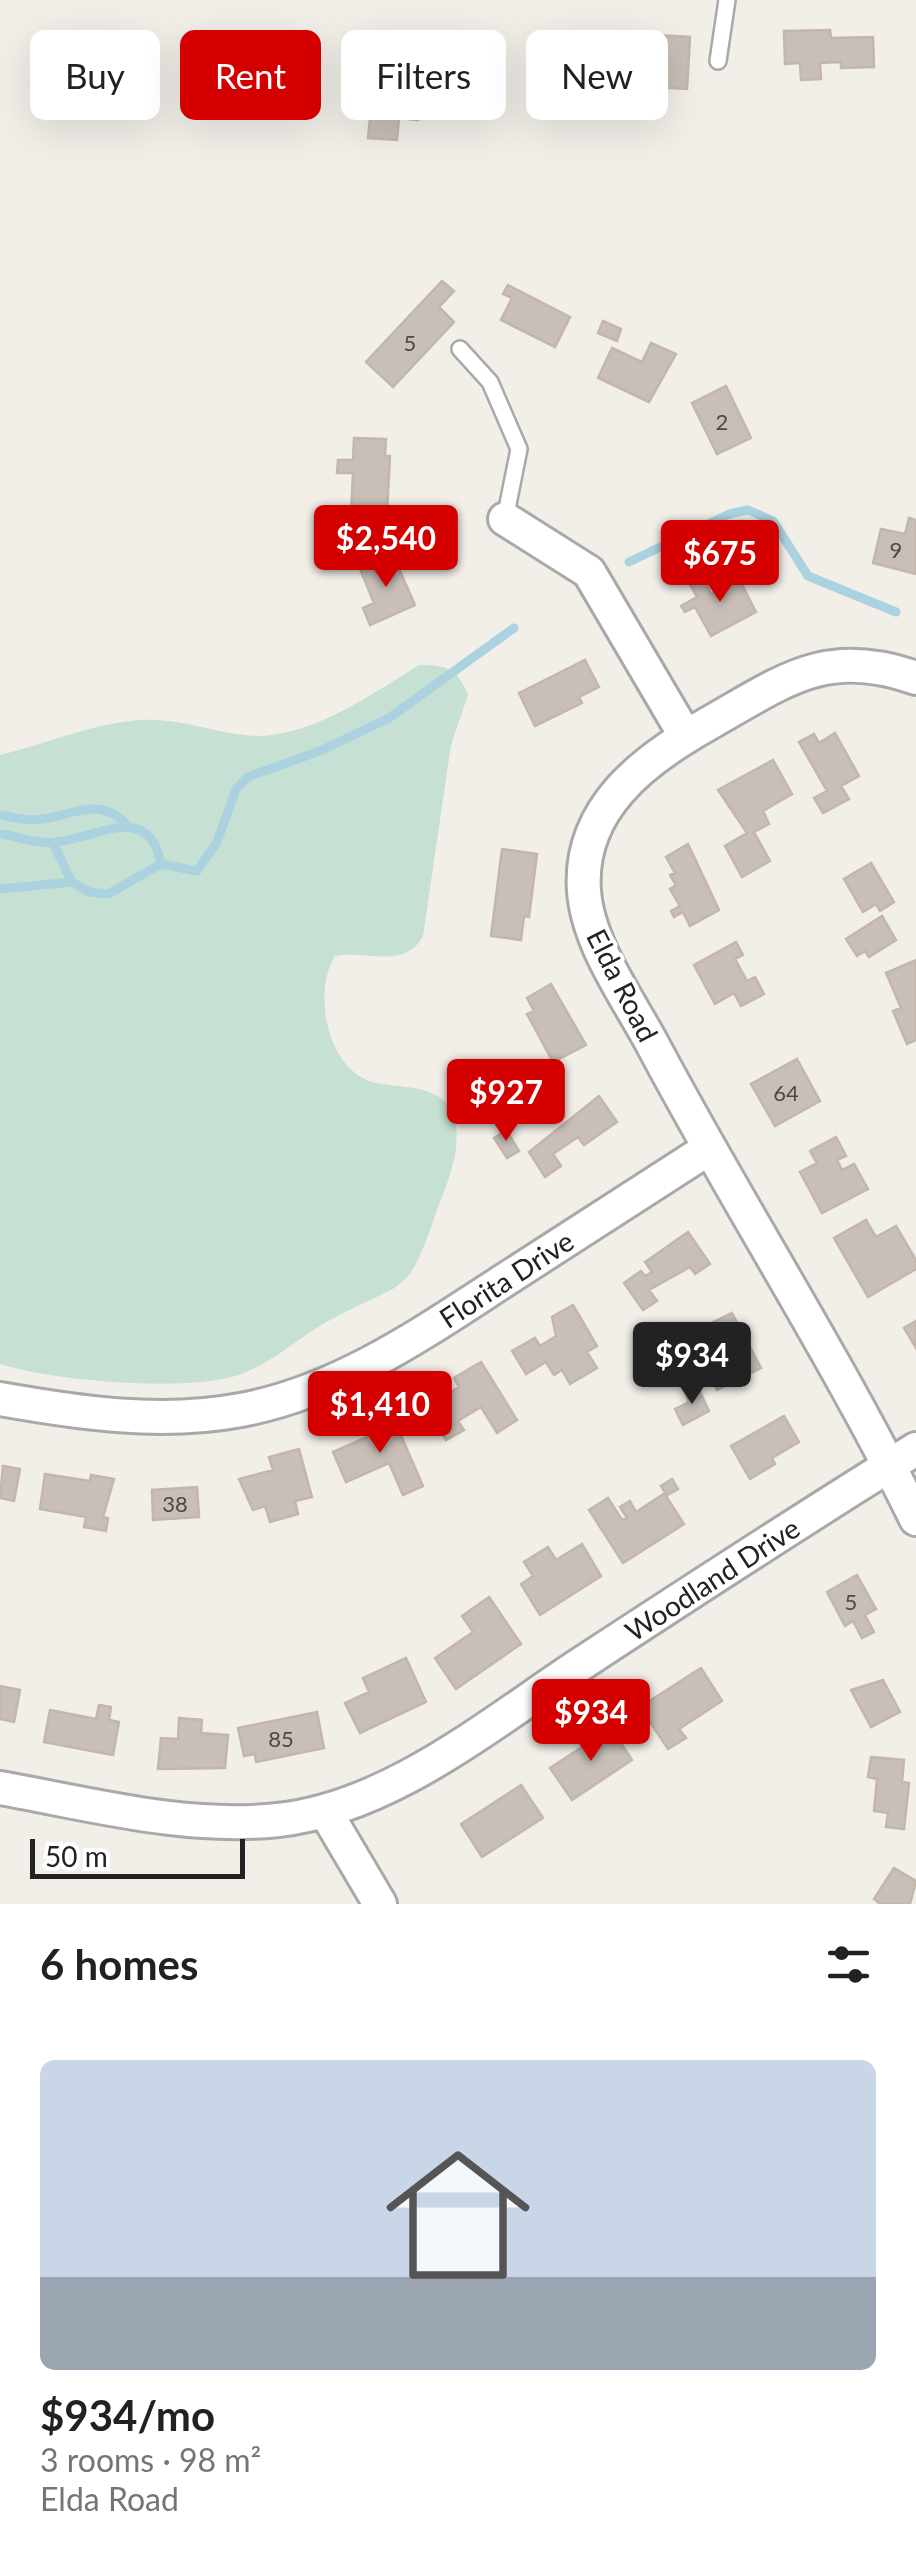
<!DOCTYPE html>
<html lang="en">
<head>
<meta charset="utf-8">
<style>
  :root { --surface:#fff; --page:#f2f2f2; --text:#202124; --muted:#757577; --line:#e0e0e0; --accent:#d40000 }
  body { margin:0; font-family:Lato,sans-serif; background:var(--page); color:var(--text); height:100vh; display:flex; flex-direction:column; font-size:38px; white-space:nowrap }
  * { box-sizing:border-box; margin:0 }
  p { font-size:32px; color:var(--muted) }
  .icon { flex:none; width:55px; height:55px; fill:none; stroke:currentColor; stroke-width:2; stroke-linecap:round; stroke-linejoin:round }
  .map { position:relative; height:1904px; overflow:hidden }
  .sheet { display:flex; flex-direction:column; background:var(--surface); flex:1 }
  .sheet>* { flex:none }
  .banner { position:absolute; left:30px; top:30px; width:858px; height:90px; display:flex; gap:20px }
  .scale { position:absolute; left:30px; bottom:25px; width:215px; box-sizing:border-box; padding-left:10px; border:5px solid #222; border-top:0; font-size:28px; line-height:35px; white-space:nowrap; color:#222; -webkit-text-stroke:8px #fff; paint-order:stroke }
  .price { position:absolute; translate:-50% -85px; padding:0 22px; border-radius:10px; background:var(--accent); color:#fff; font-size:32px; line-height:65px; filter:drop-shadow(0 2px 5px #0008) }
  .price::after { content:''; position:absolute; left:50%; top:60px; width:30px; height:22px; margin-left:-15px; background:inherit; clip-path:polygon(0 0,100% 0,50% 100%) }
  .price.selected { background:#222; color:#fff }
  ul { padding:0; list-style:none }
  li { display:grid; align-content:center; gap:20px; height:530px; padding:0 40px }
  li+li { border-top:2px solid var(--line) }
  li span { display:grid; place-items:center; height:310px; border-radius:15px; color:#555 }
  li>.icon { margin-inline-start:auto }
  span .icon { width:180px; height:180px; fill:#fffc; stroke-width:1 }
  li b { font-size:42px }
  h2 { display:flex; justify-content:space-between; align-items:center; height:120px; padding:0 40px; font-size:42px }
  .pill { padding:0 35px; border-radius:15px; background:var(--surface); box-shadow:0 10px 40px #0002; font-size:35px; line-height:90px }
  .pill.selected { background:var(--accent); color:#fff }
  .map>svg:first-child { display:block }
  .wetland { fill:#c6e0d4 }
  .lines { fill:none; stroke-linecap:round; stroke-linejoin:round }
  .stream { stroke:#aad3df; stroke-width:9 }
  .building { fill:#c7bfb8; stroke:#c4b6ab; stroke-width:2.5 }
  .service-casing { stroke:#a9a9a9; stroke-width:20 }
  .minor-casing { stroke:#a9a9a9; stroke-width:38 }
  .service { stroke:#fff; stroke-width:15 }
  .minor { stroke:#fff; stroke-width:32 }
  .labels { text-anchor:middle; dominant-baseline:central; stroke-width:8; stroke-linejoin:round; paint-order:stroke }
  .number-label { font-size:22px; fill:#4b4948 }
  .street-label { font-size:28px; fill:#222; stroke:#fff }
</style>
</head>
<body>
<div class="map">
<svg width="916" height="1904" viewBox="0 0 916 1904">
  <rect width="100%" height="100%" fill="#f2efe9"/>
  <path class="wetland" d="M419,665C447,665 457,668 468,695L451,745L423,936C405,970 367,950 335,956C312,993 327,1072 376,1083C400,1088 445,1084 454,1117C463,1150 447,1183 436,1213C406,1300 406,1279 332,1319C300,1336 276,1361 241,1374C188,1393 54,1381 0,1364V755C46,744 96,722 143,720C183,718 218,735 257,736C313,736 374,693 419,665Z"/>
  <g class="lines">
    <path class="stream" d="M629,562L729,514L748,510L773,521L808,576L896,612
      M0,815C11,817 23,820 33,820C67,819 100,793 127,825
      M0,834C17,836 39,845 56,842C99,837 149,801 161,864
      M53,843L72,882
      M0,889L72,882L89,892L108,894L161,864L197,871L217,842L236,789L248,777L322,750L389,718L514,628"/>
  </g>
  <path class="building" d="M830,30L831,38L873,37L874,67L841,68V62L820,63L821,79L801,80L800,63L785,64L784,31Z
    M637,34L690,37L687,89L634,86Z
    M378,41L425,46L418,120L399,118L397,140L368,138L373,87H368Z
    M202,56L235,60L238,79L256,81L255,96L222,92V99L198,97Z
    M442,281L454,291L439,307L454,322L393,387L366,362Z
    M508,285L570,317L555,347L501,320L512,298L503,294Z
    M603,321L621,329L617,341L598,333Z
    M651,343L676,354L649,402L598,378L612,348L642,362Z
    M726,386L751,438L717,454L692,403Z
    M354,438L386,439L385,456H390L387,514L351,513L353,473H337L338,460H353Z
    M909,518L916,520V574L873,563L881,529L905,534Z
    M393,555L415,605L370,625L363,608L374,603L360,569Z
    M702,576L711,594L739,579L756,612L711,636L695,607L685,612L681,606L697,597L689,583Z
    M585,660L599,687L579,697L582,703L535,726L519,693Z
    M835,733L859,776L841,786L849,799L823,813L814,798L827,791L799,742L814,734L819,743Z
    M773,760L792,794L763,811L769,824L754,832L770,861L742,877L725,846L747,833L718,790Z
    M688,844L719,910L690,926L683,912L674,917L671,911L680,906L670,889L676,885L670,875L675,873L666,857Z
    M502,849L537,854L529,917L524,916L521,940L491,936Z
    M871,863L894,902L880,911L876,904L863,912L844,879Z
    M882,916L896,940L869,957L865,951L857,956L846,939Z
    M736,942L743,955L735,959L747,981L755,977L764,994L741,1006L734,993L715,1004L694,965Z
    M916,960V1040L907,1044L893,1011L901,1008L886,973Z
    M551,984L586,1045L553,1062L527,1014L534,1011L527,998Z
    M797,1059L820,1101L775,1126L751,1084Z
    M599,1096L617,1122L584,1145L578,1137L553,1154L561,1166L545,1177L529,1152Z
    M506,1130L519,1151L507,1158L494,1138Z
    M836,1137L846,1156L837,1160L842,1170L854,1164L868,1189L822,1213L800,1172L817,1163L810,1151Z
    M866,1220L876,1237L896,1226L916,1260V1269L868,1297L834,1238Z
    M688,1232L710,1264L695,1274L690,1267L649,1290L657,1301L643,1310L624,1283L641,1271L645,1276L652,1272L645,1262Z
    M573,1305L597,1346L587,1352L597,1368L570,1384L562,1370L554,1375L546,1362L526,1374L512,1351L535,1338L540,1346L556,1336L552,1317Z
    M732,1313L761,1368L717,1390L703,1364L708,1361L705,1354L714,1349L703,1327Z
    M916,1321V1348L904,1328Z
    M481,1362L517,1420L497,1433L481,1407L458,1421L464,1430L446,1440L426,1407L459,1387L454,1378Z
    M697,1386L709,1411L683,1425L675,1409L689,1402L685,1392Z
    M784,1416L799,1442L772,1458L775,1464L750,1479L731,1446Z
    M393,1417L423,1486L403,1495L389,1463L346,1482L333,1452L367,1437L363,1430Z
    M299,1449L312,1497L295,1501L298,1514L270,1522L265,1506L253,1510L239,1479L273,1470L269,1457Z
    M3,1466L20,1469L14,1501L0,1498Z
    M45,1474L90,1481L91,1475L114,1479L103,1517L108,1518L106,1531L84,1527L86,1517L40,1509Z
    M672,1479L678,1489L666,1496L684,1524L623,1563L589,1510L608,1498L622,1520L627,1518L620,1507L630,1501L636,1512L665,1493L661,1486Z
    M197,1487L199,1517L153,1520L152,1490Z
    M582,1544L601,1576L540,1615L521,1584L533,1576L524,1562L548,1547L556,1560Z
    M857,1575L876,1609L865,1615L874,1632L862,1638L853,1621L845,1626L827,1592Z
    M489,1597L521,1644L456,1689L435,1658L473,1632L462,1616Z
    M406,1658L426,1702L360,1733L345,1703L369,1692L363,1678Z
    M701,1668L722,1701L679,1729L686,1738L668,1749L640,1707Z
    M883,1680L900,1712L871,1727L851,1690Z
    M0,1686L20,1690L14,1722L0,1719Z
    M99,1705L111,1707L109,1720L119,1722L113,1755L44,1742L50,1710L96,1719Z
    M317,1712L324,1748L256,1762L255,1754L244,1756L238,1728Z
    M179,1718L202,1720L201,1733L228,1735L225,1768L158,1769L161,1738L178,1739Z
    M611,1728L632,1760L572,1800L550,1768Z
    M871,1757L904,1760L902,1782L909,1783L904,1829L886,1827L888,1813L874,1811L877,1779L868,1777Z
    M521,1785L543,1818L482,1857L461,1824Z
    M894,1868L916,1881L910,1904H880L874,1899Z"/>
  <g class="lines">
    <defs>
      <path id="service" d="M718,61L727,0
        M460,349L490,382L519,449L505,519"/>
      <path id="minor" d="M505,519L589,572L686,737
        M916,678C825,646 784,681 706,725C644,760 578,809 584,891C588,946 630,1001 655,1049C739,1207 837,1358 916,1519
        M0,1399C79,1413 161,1425 241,1410C342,1391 426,1331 511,1276C576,1234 642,1192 708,1149
        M0,1788C90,1804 186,1830 278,1820C391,1808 492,1722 584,1662C694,1590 804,1518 916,1449
        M325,1811L380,1904"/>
    </defs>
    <use href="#service" class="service-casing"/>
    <use href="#minor" class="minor-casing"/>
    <use href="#service" class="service"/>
    <use href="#minor" class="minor"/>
  </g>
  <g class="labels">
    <g class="number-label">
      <text x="410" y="342">5</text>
      <text x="722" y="421">2</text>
      <text x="896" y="549">9</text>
      <text x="786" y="1092">64</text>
      <text x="175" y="1503">38</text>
      <text x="851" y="1601">5</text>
      <text x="281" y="1738">85</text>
    </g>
    <g class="street-label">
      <text transform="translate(623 985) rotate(63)">Elda Road</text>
      <text transform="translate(506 1279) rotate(-33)">Florita Drive</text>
      <text transform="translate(712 1579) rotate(-33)">Woodland Drive</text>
    </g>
  </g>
</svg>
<div class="scale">50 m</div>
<b class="price" style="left:386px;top:590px">$2,540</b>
<b class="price" style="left:720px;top:605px">$675</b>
<b class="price" style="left:506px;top:1144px">$927</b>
<b class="price selected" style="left:692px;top:1407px">$934</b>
<b class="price" style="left:380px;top:1456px">$1,410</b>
<b class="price" style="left:591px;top:1764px">$934</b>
<div class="banner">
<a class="pill">Buy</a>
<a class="pill selected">Rent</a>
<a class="pill">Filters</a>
<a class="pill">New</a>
</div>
</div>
<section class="sheet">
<h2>6 homes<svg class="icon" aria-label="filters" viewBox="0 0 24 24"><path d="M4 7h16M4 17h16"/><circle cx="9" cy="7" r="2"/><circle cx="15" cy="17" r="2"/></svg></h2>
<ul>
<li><span style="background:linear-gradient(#c9d6e8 70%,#9aa5b1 0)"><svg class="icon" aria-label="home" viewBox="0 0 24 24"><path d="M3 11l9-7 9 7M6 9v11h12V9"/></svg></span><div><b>$934/mo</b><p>3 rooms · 98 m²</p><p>Elda Road</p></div></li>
</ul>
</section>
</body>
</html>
